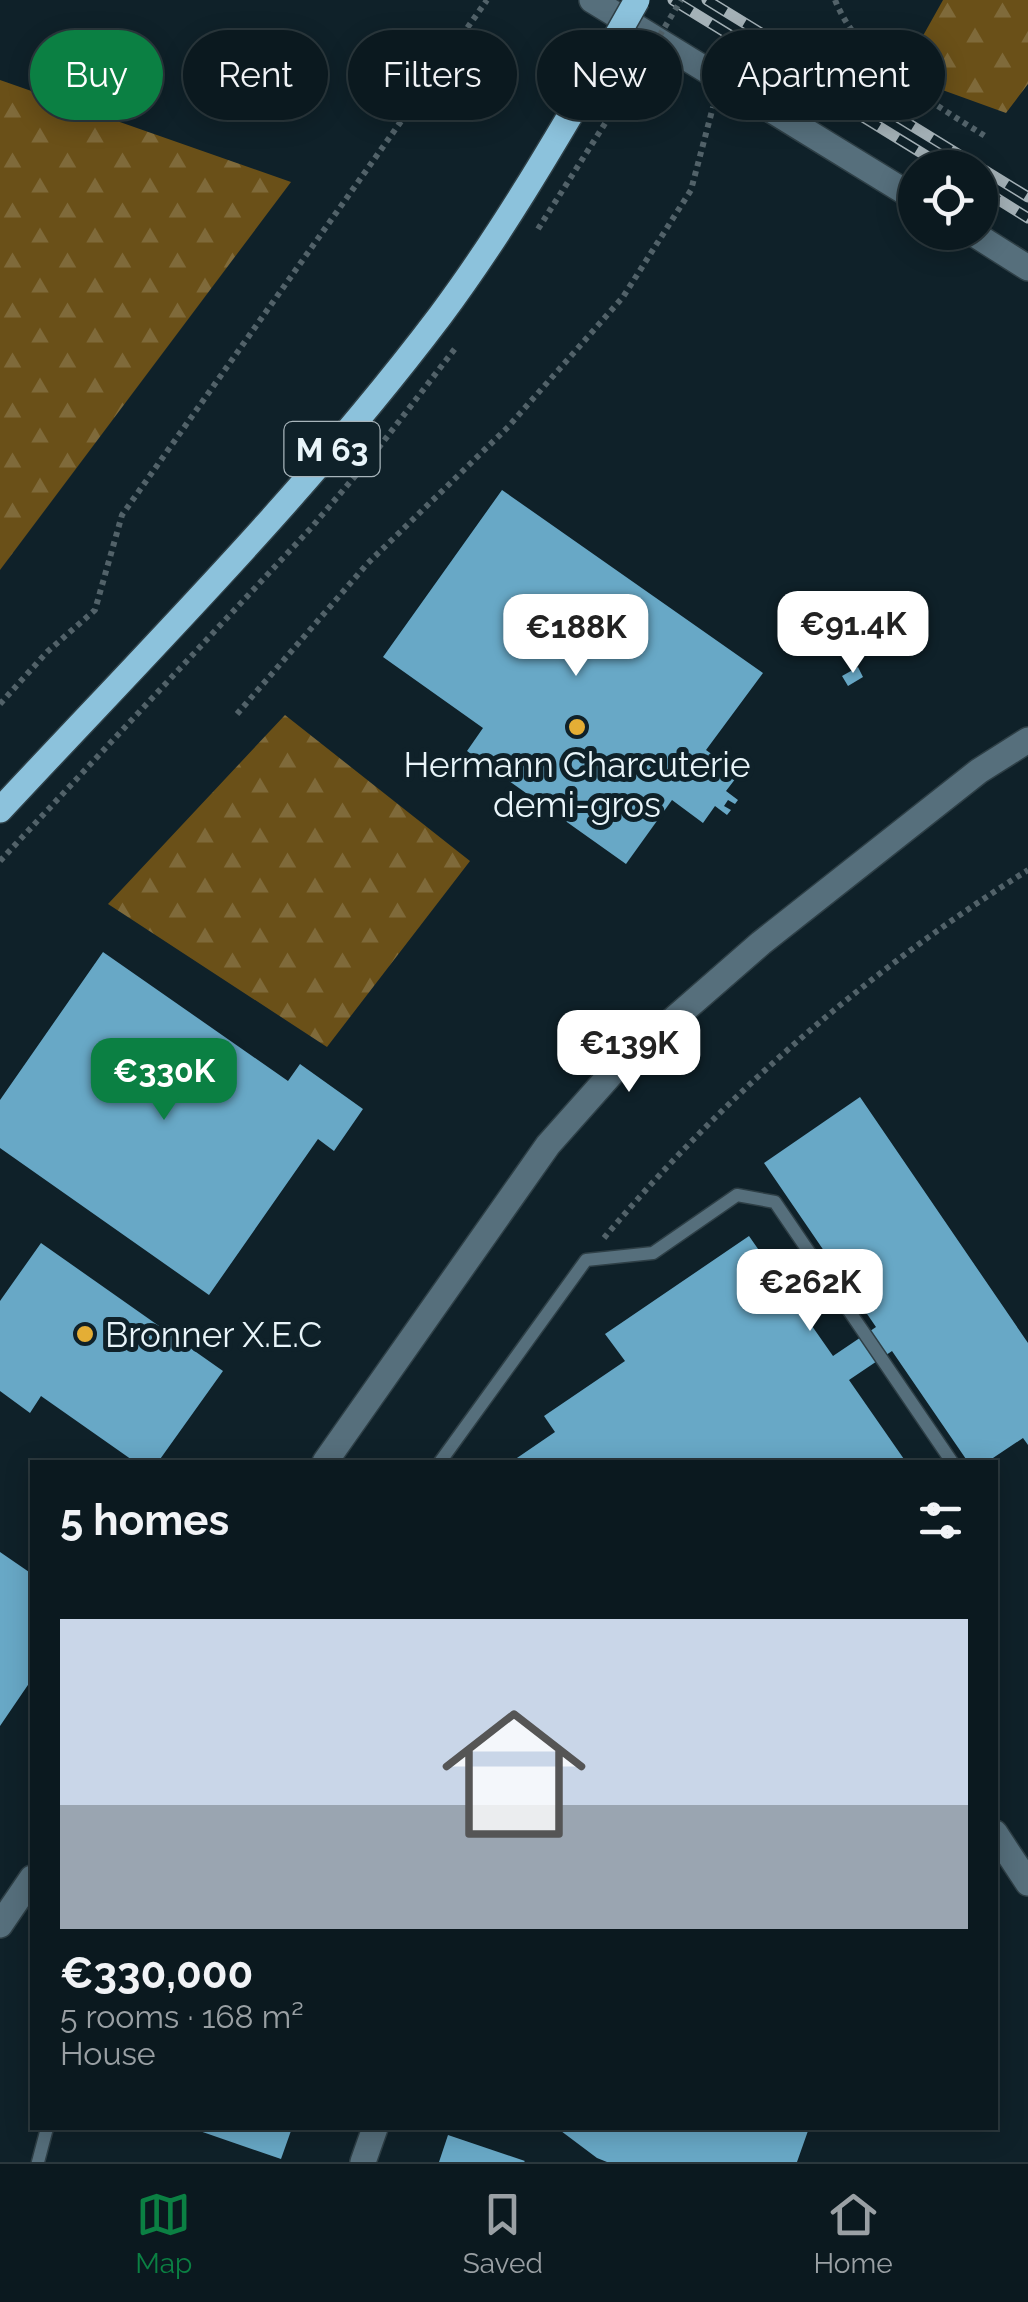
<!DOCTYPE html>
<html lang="en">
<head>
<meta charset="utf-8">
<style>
  :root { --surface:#0b191f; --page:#142228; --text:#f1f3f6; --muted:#9aa0a4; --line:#2b383d; --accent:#0b8043 }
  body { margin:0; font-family:Raleway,sans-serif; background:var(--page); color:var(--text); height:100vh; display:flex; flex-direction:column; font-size:38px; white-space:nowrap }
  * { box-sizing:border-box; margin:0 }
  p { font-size:32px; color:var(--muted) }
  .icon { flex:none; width:55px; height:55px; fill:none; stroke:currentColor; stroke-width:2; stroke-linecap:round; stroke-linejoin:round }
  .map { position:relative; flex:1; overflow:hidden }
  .sheet { position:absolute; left:30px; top:1460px; width:968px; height:670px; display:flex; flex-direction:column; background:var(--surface); border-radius:0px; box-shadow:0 5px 25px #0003,0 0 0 2px var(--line) }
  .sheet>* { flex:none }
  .top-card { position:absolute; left:30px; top:30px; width:970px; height:90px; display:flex; gap:20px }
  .tools { position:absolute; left:898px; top:150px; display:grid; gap:20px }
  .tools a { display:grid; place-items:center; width:100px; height:100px; border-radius:50%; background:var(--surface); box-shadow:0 5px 25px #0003,0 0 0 2px var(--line); font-size:50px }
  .price { position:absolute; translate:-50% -85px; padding:0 22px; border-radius:20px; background:#fff; color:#222; font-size:32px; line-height:65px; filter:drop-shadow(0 2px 5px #0008) }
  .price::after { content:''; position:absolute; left:50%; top:60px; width:30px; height:22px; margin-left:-15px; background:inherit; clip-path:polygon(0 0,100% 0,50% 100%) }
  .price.active { background:var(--accent); color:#fff }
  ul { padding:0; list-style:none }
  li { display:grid; align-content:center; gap:20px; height:530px; padding:0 30px }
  li span { display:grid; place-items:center; height:310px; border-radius:0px; color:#555 }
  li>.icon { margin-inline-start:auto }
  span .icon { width:180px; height:180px; fill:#fffc; stroke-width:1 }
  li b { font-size:42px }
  h2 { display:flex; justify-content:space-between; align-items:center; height:120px; padding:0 30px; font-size:42px }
  .pill { padding:0 35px; border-radius:45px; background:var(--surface); box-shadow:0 5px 25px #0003,0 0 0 2px var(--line); font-size:35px; line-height:90px }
  .pill.active { background:var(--accent); color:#fff }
  .dock { display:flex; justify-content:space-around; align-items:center; height:140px; border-top:2px solid var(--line); background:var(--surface); font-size:28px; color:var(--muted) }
  .dock a { display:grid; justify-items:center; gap:5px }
  .dock .active { color:var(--accent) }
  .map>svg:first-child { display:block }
  .forest { fill:url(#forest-firs) }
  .building { fill:#68a8c6 }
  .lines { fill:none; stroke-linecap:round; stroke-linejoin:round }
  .service-casing { stroke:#2e3f46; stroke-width:15 }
  .minor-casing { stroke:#2e3f46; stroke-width:28 }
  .primary-casing { stroke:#2e3f46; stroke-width:28 }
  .path { stroke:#526269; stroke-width:6; stroke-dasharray:5 5; stroke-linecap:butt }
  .service { stroke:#566f7c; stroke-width:12 }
  .minor { stroke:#566f7c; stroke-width:25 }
  .primary { stroke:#8cc2dc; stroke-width:25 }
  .rail-casing { stroke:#a4b1b7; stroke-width:11 }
  .rail { stroke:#0f2129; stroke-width:8; stroke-dasharray:22; stroke-linecap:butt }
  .primary-bridge-casing { stroke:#2e3f46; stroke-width:28; stroke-linecap:butt }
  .path-bridge { stroke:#526269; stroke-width:6; stroke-dasharray:5 5; stroke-linecap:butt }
  .primary-bridge { stroke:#8cc2dc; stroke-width:25 }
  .poi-dot { fill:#e4ae35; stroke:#0f2129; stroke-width:4 }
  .labels { text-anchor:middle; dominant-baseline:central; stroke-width:10; stroke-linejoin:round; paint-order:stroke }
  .shield { fill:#0f2129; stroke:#a8b5bb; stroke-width:2.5 }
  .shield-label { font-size:32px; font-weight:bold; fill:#e9f5fa }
  .poi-label { font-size:35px; fill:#e9f5fa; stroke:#0f2129 }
</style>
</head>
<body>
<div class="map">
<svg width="1028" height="2162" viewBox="0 0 1028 2162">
  <defs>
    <pattern id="forest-firs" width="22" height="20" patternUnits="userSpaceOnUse" patternTransform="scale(2.5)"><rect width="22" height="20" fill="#6a5018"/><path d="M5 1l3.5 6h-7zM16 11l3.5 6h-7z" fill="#7f6a3a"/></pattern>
  </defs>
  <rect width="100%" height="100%" fill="#0f2129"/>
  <path class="forest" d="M943,0H1028V84L1006,113L901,75Z
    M0,80L291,182L0,570Z
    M285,715L470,861L327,1047L108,904Z"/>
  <path class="building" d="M502,490L763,673L706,750L739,774L726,791L738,800L735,804L728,800L724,806L731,810L727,815L715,806L703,823L672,800L626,864L467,751L483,728L383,657Z
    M858,667L863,677L848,686L842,676Z
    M103,952L288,1081L300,1064L363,1109L334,1151L318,1139L209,1295L0,1148V1100Z
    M860,1097L1028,1343V1445L1023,1438L987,1462H968L892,1351L849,1380L906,1462H516L514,1460L555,1432L544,1416L625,1361L605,1334L749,1236L833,1356L876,1327L764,1163Z
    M41,1243L223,1371L158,1462H135L41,1396L30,1413L0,1391V1301Z
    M0,1552L32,1574V1679L0,1726Z
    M191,2128H292L281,2159Z
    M557,2128H809L797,2162H607L597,2158Z
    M448,2135L525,2161L524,2162H439Z"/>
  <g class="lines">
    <defs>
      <path id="service" d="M440,1462L586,1260L653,1253L737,1195L775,1202L952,1462
        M38,2162L47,2128"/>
      <path id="minor" d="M592,0L915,198
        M971,232L1028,268
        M325,1462L548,1145L612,1073L761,943L979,771L1028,740
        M995,1833L1028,1883
        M0,1925L32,1878
        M363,2162L375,2128"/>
      <path id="primary" d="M0,810C150,649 307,492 440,316C504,230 557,138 611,46"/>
    </defs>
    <use href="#service" class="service-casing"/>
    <use href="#minor" class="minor-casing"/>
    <use href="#primary" class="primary-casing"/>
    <path class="path" d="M835,0C860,62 930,101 985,136
      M538,229L639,70
      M0,704L47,652L95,610L122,515L487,0
      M237,714L367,564L508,427L623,297L691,190L713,107
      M0,861L311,528L373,455L457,346
      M604,1238C725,1094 869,970 1028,870"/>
    <use href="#service" class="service"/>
    <use href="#minor" class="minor"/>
    <use href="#primary" class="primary"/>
    <defs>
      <path id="rail" d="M673,0L946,168
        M707,0L1028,197
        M980,188L1028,218"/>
    </defs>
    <use href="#rail" class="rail-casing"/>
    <use href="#rail" class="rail"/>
    <defs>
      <path id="primary-bridge" d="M611,46L637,0"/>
    </defs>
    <use href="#primary-bridge" class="primary-bridge-casing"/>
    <path class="path-bridge" d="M639,70L681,0"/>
    <use href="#primary-bridge" class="primary-bridge"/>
  </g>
  <g class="poi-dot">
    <circle cx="577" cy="727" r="10"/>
    <circle cx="85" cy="1334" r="10"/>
  </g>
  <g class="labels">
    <rect class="shield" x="284.5" y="422" width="95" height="54" rx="8"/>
    <g class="shield-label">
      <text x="332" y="449">M 63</text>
    </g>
    <g class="poi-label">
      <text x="577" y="764">Hermann Charcuterie<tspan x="577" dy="40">demi-gros</tspan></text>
      <text x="105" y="1334" text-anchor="start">Bronner X.E.C</text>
    </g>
  </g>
</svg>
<div class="tools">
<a><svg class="icon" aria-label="locate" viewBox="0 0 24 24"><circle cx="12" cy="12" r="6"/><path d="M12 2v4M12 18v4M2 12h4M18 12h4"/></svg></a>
</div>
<b class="price" style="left:853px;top:676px">€91.4K</b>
<b class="price" style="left:576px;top:679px">€188K</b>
<b class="price" style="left:629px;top:1095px">€139K</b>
<b class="price active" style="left:164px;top:1123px">€330K</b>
<b class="price" style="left:810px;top:1334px">€262K</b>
<div class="top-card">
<a class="pill active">Buy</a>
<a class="pill">Rent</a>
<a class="pill">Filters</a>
<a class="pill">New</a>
<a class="pill">Apartment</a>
</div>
<section class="sheet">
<h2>5 homes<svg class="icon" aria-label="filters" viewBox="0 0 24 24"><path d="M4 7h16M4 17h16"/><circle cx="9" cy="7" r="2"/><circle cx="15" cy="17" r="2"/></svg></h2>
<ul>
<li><span style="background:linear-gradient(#c9d6e8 60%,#9aa5b1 0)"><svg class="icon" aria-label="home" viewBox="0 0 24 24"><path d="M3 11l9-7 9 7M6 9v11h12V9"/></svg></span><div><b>€330,000</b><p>5 rooms · 168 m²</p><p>House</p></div></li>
</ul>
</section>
</div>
<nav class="dock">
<a class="active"><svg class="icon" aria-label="map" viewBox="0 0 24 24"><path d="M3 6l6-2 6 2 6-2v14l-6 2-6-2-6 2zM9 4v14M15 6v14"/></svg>Map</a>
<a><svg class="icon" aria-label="saved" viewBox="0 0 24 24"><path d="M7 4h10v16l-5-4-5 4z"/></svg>Saved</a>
<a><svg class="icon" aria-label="home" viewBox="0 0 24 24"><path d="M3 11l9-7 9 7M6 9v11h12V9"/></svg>Home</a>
</nav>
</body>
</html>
